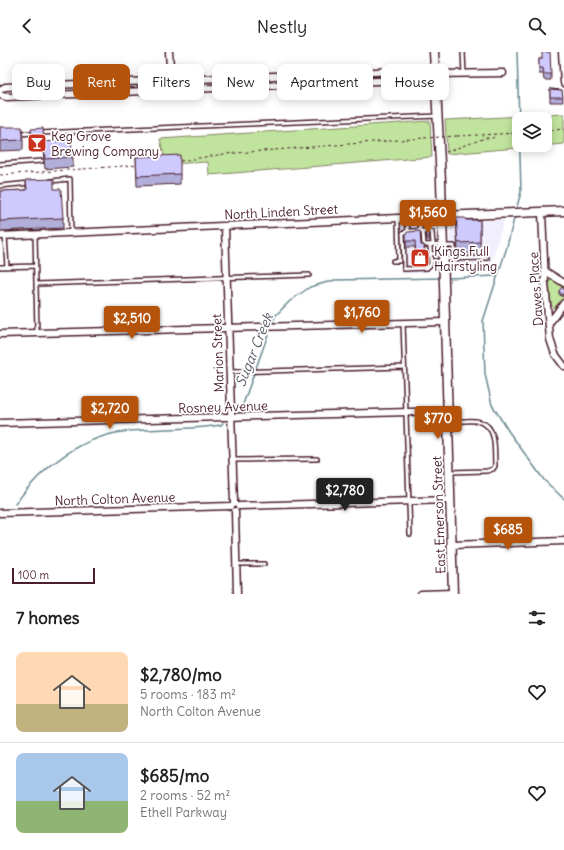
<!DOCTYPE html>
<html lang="en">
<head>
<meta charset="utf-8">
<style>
  :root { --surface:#fff; --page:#f2f2f2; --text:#222; --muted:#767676; --line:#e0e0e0; --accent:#b45309 }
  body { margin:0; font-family:Delius,sans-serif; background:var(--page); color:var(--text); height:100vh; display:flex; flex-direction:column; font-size:15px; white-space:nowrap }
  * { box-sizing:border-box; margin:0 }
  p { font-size:13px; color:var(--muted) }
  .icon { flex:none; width:22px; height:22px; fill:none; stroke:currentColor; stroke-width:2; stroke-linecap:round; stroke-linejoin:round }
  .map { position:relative; height:542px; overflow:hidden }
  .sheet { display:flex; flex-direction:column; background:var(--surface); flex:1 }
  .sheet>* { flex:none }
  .top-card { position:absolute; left:12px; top:12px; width:540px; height:36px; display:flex; gap:8px }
  .tools { position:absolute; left:512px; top:60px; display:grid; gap:8px }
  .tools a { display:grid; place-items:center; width:40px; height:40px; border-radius:8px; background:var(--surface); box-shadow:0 2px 10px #0003; font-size:20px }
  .scale { position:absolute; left:12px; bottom:10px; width:83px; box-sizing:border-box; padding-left:4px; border:2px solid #4a1f2b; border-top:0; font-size:11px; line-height:14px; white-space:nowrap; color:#4a1f2b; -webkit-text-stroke:3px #fff; paint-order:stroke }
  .price { position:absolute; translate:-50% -34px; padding:0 9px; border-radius:4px; background:var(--accent); color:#fff; font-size:13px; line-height:26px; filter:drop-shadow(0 1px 2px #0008) }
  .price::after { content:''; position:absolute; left:50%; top:24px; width:12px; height:9px; margin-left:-6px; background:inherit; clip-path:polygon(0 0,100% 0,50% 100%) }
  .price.on { background:#222; color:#fff }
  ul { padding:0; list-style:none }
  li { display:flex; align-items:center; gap:12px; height:100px; padding:0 16px }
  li+li { border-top:1px solid var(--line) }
  li span { display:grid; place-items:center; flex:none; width:112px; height:80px; border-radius:8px; color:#555 }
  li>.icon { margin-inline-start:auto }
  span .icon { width:48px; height:48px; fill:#fffc; stroke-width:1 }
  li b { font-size:17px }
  h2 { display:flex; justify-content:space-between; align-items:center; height:48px; padding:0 16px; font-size:17px }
  .pill { padding:0 14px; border-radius:8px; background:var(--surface); box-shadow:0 2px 10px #0003; font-size:14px; line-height:36px }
  .pill.on { background:var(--accent); color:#fff }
  header { display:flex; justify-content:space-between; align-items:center; height:52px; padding:0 16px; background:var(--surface); font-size:18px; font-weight:600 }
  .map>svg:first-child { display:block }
  .built { fill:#f1effe }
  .green { fill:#c0e49e; stroke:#858264; fill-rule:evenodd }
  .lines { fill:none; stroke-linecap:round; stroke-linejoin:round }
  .stream { stroke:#6a8992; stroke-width:1.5 }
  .service-casing { stroke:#4a1f2b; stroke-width:6 }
  .minor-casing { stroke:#4a1f2b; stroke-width:9 }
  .secondary-casing { stroke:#4a1f2b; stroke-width:11 }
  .path { stroke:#4a1f2b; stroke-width:1; stroke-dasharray:3 3; stroke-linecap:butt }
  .service { stroke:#fff; stroke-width:3 }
  .minor { stroke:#fff; stroke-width:6 }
  .secondary { stroke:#fff; stroke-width:8 }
  .path-bridge { stroke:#4a1f2b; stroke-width:1; stroke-dasharray:3 3; stroke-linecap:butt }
  .wall { fill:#b2aeda; stroke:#4a1f2b }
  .building { fill:#cfcafd; stroke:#4a1f2b }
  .labels { text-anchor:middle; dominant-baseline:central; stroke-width:3.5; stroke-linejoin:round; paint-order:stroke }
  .poi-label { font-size:13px; fill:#4a1f2b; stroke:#fff; text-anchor:start }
  .street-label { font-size:13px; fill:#4a1f2b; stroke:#fff }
  .water-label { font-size:14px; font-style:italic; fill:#5d5d67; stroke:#fff }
</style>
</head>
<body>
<header><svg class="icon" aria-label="back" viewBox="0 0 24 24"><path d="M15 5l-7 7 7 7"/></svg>Nestly<svg class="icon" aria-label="search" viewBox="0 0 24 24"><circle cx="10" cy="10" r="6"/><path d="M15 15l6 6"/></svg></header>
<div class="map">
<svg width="564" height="542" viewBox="0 0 564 542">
  <rect width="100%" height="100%" fill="#fff"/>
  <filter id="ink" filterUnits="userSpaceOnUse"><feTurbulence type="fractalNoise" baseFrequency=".025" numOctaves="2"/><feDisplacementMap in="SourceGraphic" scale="8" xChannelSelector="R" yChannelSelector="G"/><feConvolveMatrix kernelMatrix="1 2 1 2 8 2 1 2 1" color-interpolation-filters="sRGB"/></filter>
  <g filter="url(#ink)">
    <path class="built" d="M504,168L490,216L449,219L450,176L451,172L455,170Z
      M428,172L435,178L434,212L428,220L402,222L400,174Z"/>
    <path class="green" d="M564,62V92L447,102L445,68ZM519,67H545V93H519Z
      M430,69L432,105L209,123L208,110L166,112L160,87Z
      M550,228H553L564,234V246L554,256L551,253L549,231Z"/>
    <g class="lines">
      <path class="stream" d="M516,158L521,140L517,0
        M515,163L506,198L483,269L485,322L492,353L509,380L544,428L564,447
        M447,226L497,224
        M272,272L275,264L290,249L310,235L335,228L442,226
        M242,355L270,277
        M15,452C42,415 82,383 130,379C160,376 190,378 221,373L223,371"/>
      <defs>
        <path id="service" d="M463,0L464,22
          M39,81L437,64
          M19,82L34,81
          M0,112L42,109
          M51,129L70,127L71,181
          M0,134L30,131
          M407,166L408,179H423L424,193L442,192
          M420,166V179
          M408,179L403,181L404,217L427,216L431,212L430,193
          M423,179L432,180L433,192
          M35,182L37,281
          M5,184L7,215
          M444,194H454V207
          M430,202L443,201
          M443,207L487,206
          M393,209H399L398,167
          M431,209H443
          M0,215L35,214
          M36,232L309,223
          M403,271L410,482
          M230,320L404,315
          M449,370C459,370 472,367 480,370C498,375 494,400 495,414L493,417L487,419L449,420
          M233,408L317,407
          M236,512H264"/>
        <path id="minor" d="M169,0L171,28
          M562,0L564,31
          M166 33a5 5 0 1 1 10 0a5 5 0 1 1-10 0Z
          M0,38L5,35L424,18L435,22
          M0,43L6,45L424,27L435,22L503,21
          M542,160L545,231L550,287L555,302L564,314
          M225,175L234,451
          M0,184L442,164
          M545,219L564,231
          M550,270L564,251
          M0,282L444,270
          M0,371L447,359
          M239,454L450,448
          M235,459L237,542
          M0,461L231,454
          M452,493L564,489
          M421,542L453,541"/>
        <path id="secondary" d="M434,0L441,129L453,542
          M442,164L564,159"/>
      </defs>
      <use href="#service" class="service-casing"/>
      <use href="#minor" class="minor-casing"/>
      <use href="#secondary" class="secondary-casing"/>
      <path class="path" d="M545,79L564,77
        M457,84L519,81
        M446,100L485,86H493L496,82
        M180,109L224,102L424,86
        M0,123L137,113"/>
      <use href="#service" class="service"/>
      <use href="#minor" class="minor"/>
      <use href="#secondary" class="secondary"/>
      <path class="path-bridge" d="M424,86L457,84"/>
    </g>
    <path class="wall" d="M539,7H542L551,22V28H544L543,22H539Z
      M550,37L562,38L563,50H550Z
      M0,75L23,88V98L0,99Z
      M31,77L44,90L73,105V115L45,117L43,99H32Z
      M136,105L180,122V132L137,134Z
      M26,128L54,137L63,166V176L0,179V139L26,138Z
      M456,166L466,168H480V201H458Z
      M426,180H429L430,188H427Z
      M406,181L421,193H424L425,213H416L415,195H406Z
      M564,237L562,245L559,242V239Z"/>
    <path class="building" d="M542,0H550L551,22H544L543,16H539V7H542Z
      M550,37L562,38L563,45H550Z
      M0,75H22L23,88L0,89Z
      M43,76L44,91L32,92L31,77Z
      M71,88L73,105L45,107L43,90Z
      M180,103V122L137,124L136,105Z
      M54,127V137H61L63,166L0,169V139L27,138L26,128Z
      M456,166H465L466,168H480V190L458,191Z
      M420,179L421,193H424L425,206H416L415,189H406V181L408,180Z
      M426,180H429L430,185H427Z
      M562,235L564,237V241L562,243L559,239Z"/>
  </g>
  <defs>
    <symbol id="bar-square" viewBox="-11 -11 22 22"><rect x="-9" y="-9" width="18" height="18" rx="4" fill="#c8321e" stroke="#fff"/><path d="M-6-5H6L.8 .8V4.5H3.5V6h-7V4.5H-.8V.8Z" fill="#fff"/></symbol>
    <symbol id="shop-square" viewBox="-11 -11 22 22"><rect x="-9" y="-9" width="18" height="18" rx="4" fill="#c8321e" stroke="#fff"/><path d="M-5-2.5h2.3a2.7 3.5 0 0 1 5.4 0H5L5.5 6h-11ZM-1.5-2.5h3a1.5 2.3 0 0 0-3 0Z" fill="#fff"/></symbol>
  </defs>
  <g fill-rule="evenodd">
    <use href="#bar-square" x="26" y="80" width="22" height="22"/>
    <use href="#shop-square" x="409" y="195" width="22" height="22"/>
  </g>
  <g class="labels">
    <g class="poi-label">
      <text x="51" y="84">Keg Grove<tspan x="51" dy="15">Brewing Company</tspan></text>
      <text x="434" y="199">Kings Full<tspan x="434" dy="15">Hairstyling</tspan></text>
    </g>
    <g class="street-label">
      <text transform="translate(281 160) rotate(-3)">North Linden Street</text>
      <text transform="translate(536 237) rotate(-94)">Dawes Place</text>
      <text transform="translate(218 301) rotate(-92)">Marion Street</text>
      <text transform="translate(223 355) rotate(-2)">Rosney Avenue</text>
      <text transform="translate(115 447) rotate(-2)">North Colton Avenue</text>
      <text transform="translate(439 463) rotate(-92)">East Emerson Street</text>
    </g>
    <g class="water-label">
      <text transform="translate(254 298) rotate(-68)">Sugar Creek</text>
    </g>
  </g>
</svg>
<div class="tools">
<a><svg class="icon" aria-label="layers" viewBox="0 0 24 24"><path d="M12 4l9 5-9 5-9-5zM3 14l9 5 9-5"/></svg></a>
</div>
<div class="scale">100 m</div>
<b class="price" style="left:428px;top:182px">$1,560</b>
<b class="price" style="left:362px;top:282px">$1,760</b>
<b class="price" style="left:132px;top:288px">$2,510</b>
<b class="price" style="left:110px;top:378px">$2,720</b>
<b class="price" style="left:438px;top:388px">$770</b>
<b class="price on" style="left:345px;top:460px">$2,780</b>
<b class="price" style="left:508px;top:499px">$685</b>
<div class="top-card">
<a class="pill">Buy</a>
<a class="pill on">Rent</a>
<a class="pill">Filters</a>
<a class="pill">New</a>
<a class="pill">Apartment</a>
<a class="pill">House</a>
</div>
</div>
<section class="sheet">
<h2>7 homes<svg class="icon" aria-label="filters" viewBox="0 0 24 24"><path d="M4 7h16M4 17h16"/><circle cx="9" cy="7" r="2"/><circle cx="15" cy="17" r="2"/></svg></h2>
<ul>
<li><span style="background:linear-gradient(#ffd9b3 65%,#c2b280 0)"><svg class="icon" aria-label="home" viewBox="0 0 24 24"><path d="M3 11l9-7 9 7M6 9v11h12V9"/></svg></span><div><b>$2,780/mo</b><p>5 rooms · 183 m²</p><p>North Colton Avenue</p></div><svg class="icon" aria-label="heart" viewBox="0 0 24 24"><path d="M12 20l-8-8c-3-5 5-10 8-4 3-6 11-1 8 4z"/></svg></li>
<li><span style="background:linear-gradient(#a9c7e8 60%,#8fb573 0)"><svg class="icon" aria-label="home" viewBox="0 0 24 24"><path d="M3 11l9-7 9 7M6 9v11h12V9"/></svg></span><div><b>$685/mo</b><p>2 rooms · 52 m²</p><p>Ethell Parkway</p></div><svg class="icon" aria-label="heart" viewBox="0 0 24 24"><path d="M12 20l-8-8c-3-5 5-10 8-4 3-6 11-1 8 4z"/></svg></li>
</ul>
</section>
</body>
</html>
